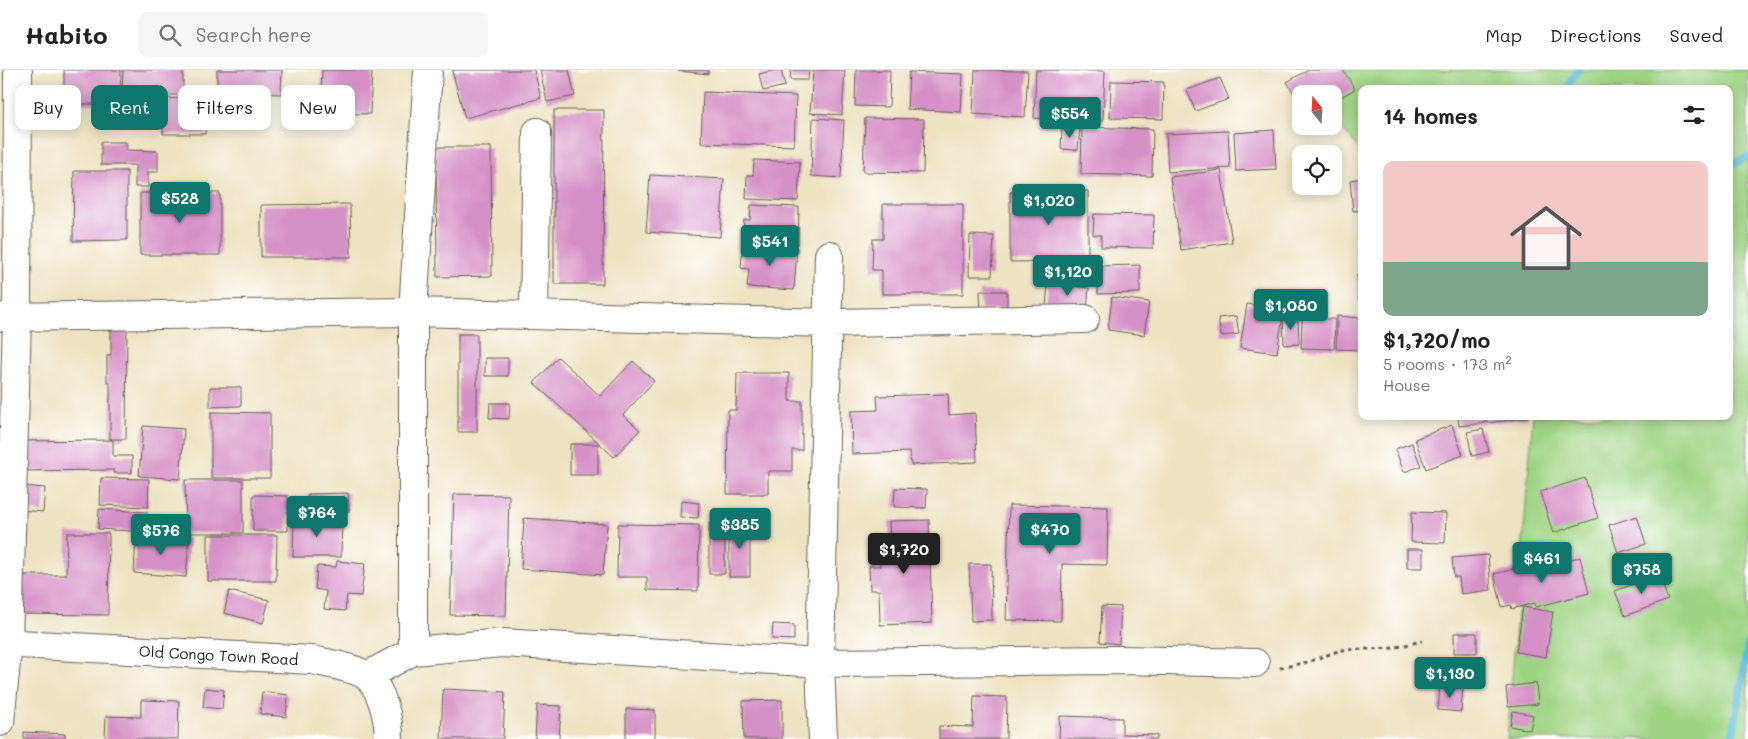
<!DOCTYPE html>
<html lang="en">
<head>
<meta charset="utf-8">
<style>
  :root { --surface:#fff; --page:#f6f6f6; --text:#222; --muted:#767676; --line:#e0e0e0; --accent:#0f766e }
  body { margin:0; font-family:Mali,sans-serif; background:var(--page); color:var(--text); height:100vh; display:flex; flex-direction:column; font-size:19px; white-space:nowrap }
  * { box-sizing:border-box; margin:0 }
  p { font-size:16px; color:var(--muted) }
  .icon { flex:none; width:28px; height:28px; fill:none; stroke:currentColor; stroke-width:2; stroke-linecap:round; stroke-linejoin:round }
  .map { position:relative; flex:1; overflow:hidden }
  .drawer { position:absolute; left:1358px; top:15px; width:375px; height:335px; display:flex; flex-direction:column; background:var(--surface); border-radius:10px; box-shadow:0 2px 12px #0003 }
  .drawer>* { flex:none }
  .guide { position:absolute; left:15px; top:15px; width:475px; height:45px; display:flex; gap:10px }
  .needle { width:32px; rotate:342deg }
  .buttons { position:absolute; left:1292px; top:15px; display:grid; gap:10px }
  .buttons a { display:grid; place-items:center; width:50px; height:50px; border-radius:10px; background:var(--surface); box-shadow:0 2px 12px #0003; font-size:25px }
  .price { position:absolute; translate:-50% -42px; padding:0 11px; border-radius:5px; background:var(--accent); color:#fff; font-size:16px; line-height:32px; filter:drop-shadow(0 1px 2px #0008) }
  .price::after { content:''; position:absolute; left:50%; top:30px; width:15px; height:11px; margin-left:-8px; background:inherit; clip-path:polygon(0 0,100% 0,50% 100%) }
  .price.selected { background:#222; color:#fff }
  ul { padding:0; list-style:none }
  li { display:grid; align-content:center; gap:10px; height:265px; padding:0 25px }
  li span { display:grid; place-items:center; height:155px; border-radius:10px; color:#555 }
  li>.icon { margin-inline-start:auto }
  span .icon { width:90px; height:90px; fill:#fffc; stroke-width:1 }
  li b { font-size:21px }
  h2 { display:flex; justify-content:space-between; align-items:center; height:60px; padding:0 25px; font-size:21px }
  .tag { padding:0 18px; border-radius:10px; background:var(--surface); box-shadow:0 2px 12px #0003; font-size:18px; line-height:45px }
  .tag.selected { background:var(--accent); color:#fff }
  header { display:flex; align-items:center; gap:30px; box-sizing:border-box; height:70px; padding:0 25px; background:var(--surface); border-bottom:1px solid var(--line) }
  header strong { font-size:24px }
  nav { display:flex; gap:28px; margin-inline-start:auto; font-size:18px }
  .search { width:350px; height:45px; background:var(--page); display:flex; align-items:center; gap:12px; box-sizing:border-box; padding:0 18px; border-radius:10px; color:var(--muted); font-size:19px }
  .map>svg:first-child { display:block }
  .green { fill:#a0d485; stroke:#5e7850 }
  .lines { fill:none; stroke-linecap:round; stroke-linejoin:round }
  .stream { stroke:#58bcd6; stroke-width:8 }
  .building { fill:#d590c6 }
  .minor-casing { stroke:#656156; stroke-width:30 }
  .tertiary-casing { stroke:#656156; stroke-width:30 }
  .path { stroke:#656156; stroke-width:3; stroke-dasharray:4 4; stroke-linecap:butt }
  .minor { stroke:#fff; stroke-width:28 }
  .tertiary { stroke:#fff; stroke-width:28 }
  .labels { text-anchor:middle; dominant-baseline:central; stroke-width:4.5; stroke-linejoin:round; paint-order:stroke }
  .street-label { font-size:15px; fill:#1c1c1c; stroke:#fff }
</style>
</head>
<body>
<header>
<strong>Habito</strong>
<div class="search"><svg class="icon" aria-label="search" viewBox="0 0 24 24"><circle cx="10" cy="10" r="6"/><path d="M15 15l6 6"/></svg>Search here</div>
<nav><a>Map</a><a>Directions</a><a>Saved</a></nav>
</header>
<div class="map">
<svg width="1748" height="669" viewBox="0 0 1748 669">
  <rect width="100%" height="100%" fill="#fff"/>
  <filter id="ink" filterUnits="userSpaceOnUse"><feTurbulence type="fractalNoise" baseFrequency=".02" numOctaves="2"/><feDisplacementMap in="SourceGraphic" scale="10" xChannelSelector="R" yChannelSelector="G"/><feConvolveMatrix kernelMatrix="1 2 1 2 8 2 1 2 1" color-interpolation-filters="sRGB"/></filter>
  <filter id="wash" filterUnits="userSpaceOnUse"><feTurbulence type="fractalNoise" baseFrequency=".0096" numOctaves="4" result="noise"/><feDisplacementMap in="SourceGraphic" scale="20" xChannelSelector="R" yChannelSelector="G"/><feGaussianBlur stdDeviation="1.12" result="paint"/><feColorMatrix in="noise" values="0 0 0 0 0 0 0 0 0 0 0 0 0 0 0 0 0 1.4 0 .05"/><feComposite in="paint" operator="in"/></filter>
  <g filter="url(#wash)">
    <rect width="100%" height="100%" fill="#ede2c1"/>
    <path class="green" d="M1304,0H1748V669H1507L1533,346H1729V19H1361V81L1334,49V24H1318Z"/>
    <g class="lines">
      <path class="stream" d="M1566,19L1578,0
        M1729,96L1748,87
        M1732,669L1748,575"/>
    </g>
    <g id="blocks">
      <path class="building" d="M64,0H121L120,34H64Z
        M123,0H183V25H122Z
        M217,0H282L281,24L217,22Z
        M322,0H372L370,44L320,43Z
        M456,0H534L541,28L465,48L452,1Z
        M540,0H569L575,26L547,32Z
        M678,0H708V4L678,1Z
        M776,0H781L785,16L763,21L759,4Z
        M791,0H809L808,10H790Z
        M813,0H845L842,45L810,43Z
        M856,0H890L889,37L855,36Z
        M975,0L1028,1L1025,47L973,44Z
        M1036,0L1105,1L1103,51L1034,48Z
        M1308,0H1343L1355,19L1334,31V24H1301V36L1287,12Z
        M909,2L963,4L961,42L907,39Z
        M1220,8L1229,29L1195,41L1187,20Z
        M1111,11L1164,12L1163,49L1110,48Z
        M703,22L796,26L794,76L701,73Z
        M163,28L206,29L205,64H163Z
        M554,40H604L603,214H554Z
        M813,48L844,50L841,108L811,106Z
        M865,48L924,49L923,103L863,102Z
        M1062,57L1080,59L1078,80L1061,79Z
        M1082,57L1153,59L1152,106L1081,104Z
        M1274,60L1276,99L1236,101L1234,63Z
        M1228,61L1230,98L1168,102L1166,64Z
        M101,72H126V80L158,81V102H148V117H135V95H101Z
        M436,77H491L492,206L437,207Z
        M754,90L800,92L798,131L746,129L747,105H753Z
        M1221,100L1232,172L1181,180L1170,107Z
        M74,101H127V170L73,171Z
        M650,105L724,109L720,167L646,162Z
        M1361,108V140L1353,141L1350,110Z
        M1088,121V191L1010,192V122Z
        M140,123H220V185H140Z
        M350,134L351,187H261V135Z
        M883,134H963V224H882V200H872L873,169H883Z
        M751,135L799,137L798,174L743,171L744,150H750Z
        M1094,144L1154,145L1153,178L1101,177V165H1093Z
        M970,165L994,166L992,206H969Z
        M743,175L797,178L794,220L747,217L749,199L741,198Z
        M1140,195V223L1098,224V196Z
        M1361,203V231H1359L1357,204Z
        M1048,214L1089,218L1087,240L1046,236Z
        M980,221H1007V239H981Z
        M1112,227L1149,232L1144,265L1108,260Z
        M1247,234L1284,239L1277,283L1240,278Z
        M1236,246L1239,264L1221,266L1218,248Z
        M1298,246L1299,274L1284,275L1283,247Z
        M1337,246L1361,248V280L1336,279Z
        M1302,249H1335L1334,279L1301,278Z
        M127,251L126,369H110V312H107V285H111V252Z
        M458,264H477V362H458Z
        M558,287L600,326L633,291L654,311L623,345L640,360L614,387L534,313Z
        M485,288H508V306H485Z
        M737,303H789V331H802V380H792V401H768V424H727L728,340H736Z
        M210,317H241V336L210,337Z
        M948,324L949,345L975,343L977,392L911,395L910,382L852,384L851,341L878,340L877,326Z
        M490,333H510L509,349L489,348Z
        M211,342L270,343V408H211Z
        M1458,346H1484L1485,353L1459,356Z
        M1487,346H1528V348L1487,353Z
        M1452,355L1463,385L1426,399L1415,369Z
        M143,356L184,359L180,409L139,406Z
        M1483,359L1489,382L1472,386L1467,362Z
        M113,370V386H132V403H114V400L15,401V371Z
        M1412,373L1421,396L1404,402L1395,379Z
        M570,374H598V405H570Z
        M101,408L149,409L148,437L100,435Z
        M1585,408L1598,448L1553,463L1540,422Z
        M185,410H243V463H186Z
        M23,416L45,418L43,442L21,440Z
        M895,418L927,419L926,438L894,437Z
        M348,423L349,441L308,442V424Z
        M454,424L509,425L506,546L450,545Z
        M253,425L288,426V461H253Z
        M681,431L699,433L698,448L680,447Z
        M1009,435L1108,437L1107,495L1062,494L1061,551L1006,550Z
        M99,439L147,442L146,462L98,459Z
        M1412,442L1446,443L1445,473L1411,472Z
        M1637,446L1646,474L1618,483L1609,455Z
        M524,448L607,454L603,505L521,499Z
        M294,449H342L341,487H293Z
        M929,450L932,553L880,555L879,520H870L869,496H880L879,473H890L889,451Z
        M729,452H750V507H729Z
        M709,453H725V504H709Z
        M618,454L699,455L698,521L647,520V507H617Z
        M67,463H109L108,545L13,544V505H66Z
        M136,465L189,468L186,507L134,503Z
        M208,465H277L276,511H208Z
        M1407,479H1423V498H1407Z
        M1488,485L1491,520L1461,524L1459,507H1454L1452,488Z
        M1580,487L1589,523L1536,537L1535,533L1512,539L1511,535L1502,537L1494,504L1543,492L1544,496Z
        M337,491L365,494L361,526L347,525L345,541L324,539L326,521L315,519L317,496L336,497Z
        M969,494H991L992,550L971,551Z
        M1659,505L1668,530L1625,546L1615,521Z
        M229,521L269,530L263,553L224,543Z
        M1102,536L1121,537L1119,574L1100,572Z
        M1523,537L1553,542L1546,587L1516,582Z
        M773,554L794,555V570L772,569Z
        M1454,563H1477V583H1454Z
        M1536,613L1538,634L1508,637L1506,617Z
        M1440,615L1463,617L1461,642L1438,640Z
        M205,618L224,620L222,639L203,637Z
        M443,619L505,622L503,669H441Z
        M262,622L288,625L286,647L260,644Z
        M974,626L1007,627L1006,669H939V656L973,657Z
        M141,630L179,631L178,669H105L106,646L141,647Z
        M782,630V669H744L743,631Z
        M537,635L561,636L559,669H535Z
        M626,639L655,640V669H626Z
        M1513,641L1533,645L1530,660L1510,656Z
        M1060,646L1122,648V664L1157,665V669H1059Z
        M24,662L65,664V669H24Z"/>
    </g>
  </g>
  <g filter="url(#ink)">
    <use href="#blocks" fill-opacity="0" stroke="#656156" stroke-width="1"/>
    <g class="lines">
      <defs>
        <path id="minor" d="M534,244L537,62
          M0,247L413,242L828,253L1085,249
          M413,581V242L428,0
          M367,606L413,581L502,573L820,593L1122,590L1255,593
          M0,652L8,573L17,248L18,0
          M823,669L820,593L829,185"/>
        <g id="tertiary">
          <path id="s1" d="M0,573L312,590C325,593 358,598 368,607C382,620 389,650 389,669"/>
        </g>
      </defs>
      <use href="#minor" class="minor-casing"/>
      <use href="#tertiary" class="tertiary-casing"/>
      <path class="path" d="M1280,598L1308,592L1341,580L1393,578L1422,571"/>
      <use href="#minor" class="minor"/>
      <use href="#tertiary" class="tertiary"/>
    </g>
  </g>
  <g class="labels">
    <g class="street-label">
      <text stroke="none"><textPath href="#s1" startOffset="219">Old Congo Town Road</textPath></text>
    </g>
  </g>
</svg>
<div class="buttons">
<a><svg class="needle" viewBox="-14 -14 28 28"><path d="M0-13l5 13h-10z" fill="#e53935"/><path d="M0 13l5-13h-10z" fill="#767676"/></svg></a>
<a><svg class="icon" aria-label="locate" viewBox="0 0 24 24"><circle cx="12" cy="12" r="6"/><path d="M12 2v4M12 18v4M2 12h4M18 12h4"/></svg></a>
</div>
<b class="price" style="left:1070px;top:69px">$554</b>
<b class="price" style="left:180px;top:154px">$528</b>
<b class="price" style="left:1049px;top:156px">$1,020</b>
<b class="price" style="left:770px;top:197px">$541</b>
<b class="price" style="left:1068px;top:227px">$1,120</b>
<b class="price" style="left:1291px;top:261px">$1,080</b>
<b class="price" style="left:317px;top:468px">$764</b>
<b class="price" style="left:740px;top:480px">$385</b>
<b class="price" style="left:1050px;top:485px">$470</b>
<b class="price" style="left:161px;top:486px">$576</b>
<b class="price selected" style="left:904px;top:505px">$1,720</b>
<b class="price" style="left:1542px;top:514px">$461</b>
<b class="price" style="left:1642px;top:525px">$758</b>
<b class="price" style="left:1450px;top:629px">$1,130</b>
<div class="guide">
<a class="tag">Buy</a>
<a class="tag selected">Rent</a>
<a class="tag">Filters</a>
<a class="tag">New</a>
</div>
<section class="drawer">
<h2>14 homes<svg class="icon" aria-label="filters" viewBox="0 0 24 24"><path d="M4 7h16M4 17h16"/><circle cx="9" cy="7" r="2"/><circle cx="15" cy="17" r="2"/></svg></h2>
<ul>
<li><span style="background:linear-gradient(#f6c9c9 65%,#7fa58c 0)"><svg class="icon" aria-label="home" viewBox="0 0 24 24"><path d="M3 11l9-7 9 7M6 9v11h12V9"/></svg></span><div><b>$1,720/mo</b><p>5 rooms · 173 m²</p><p>House</p></div></li>
</ul>
</section>
</div>
</body>
</html>
